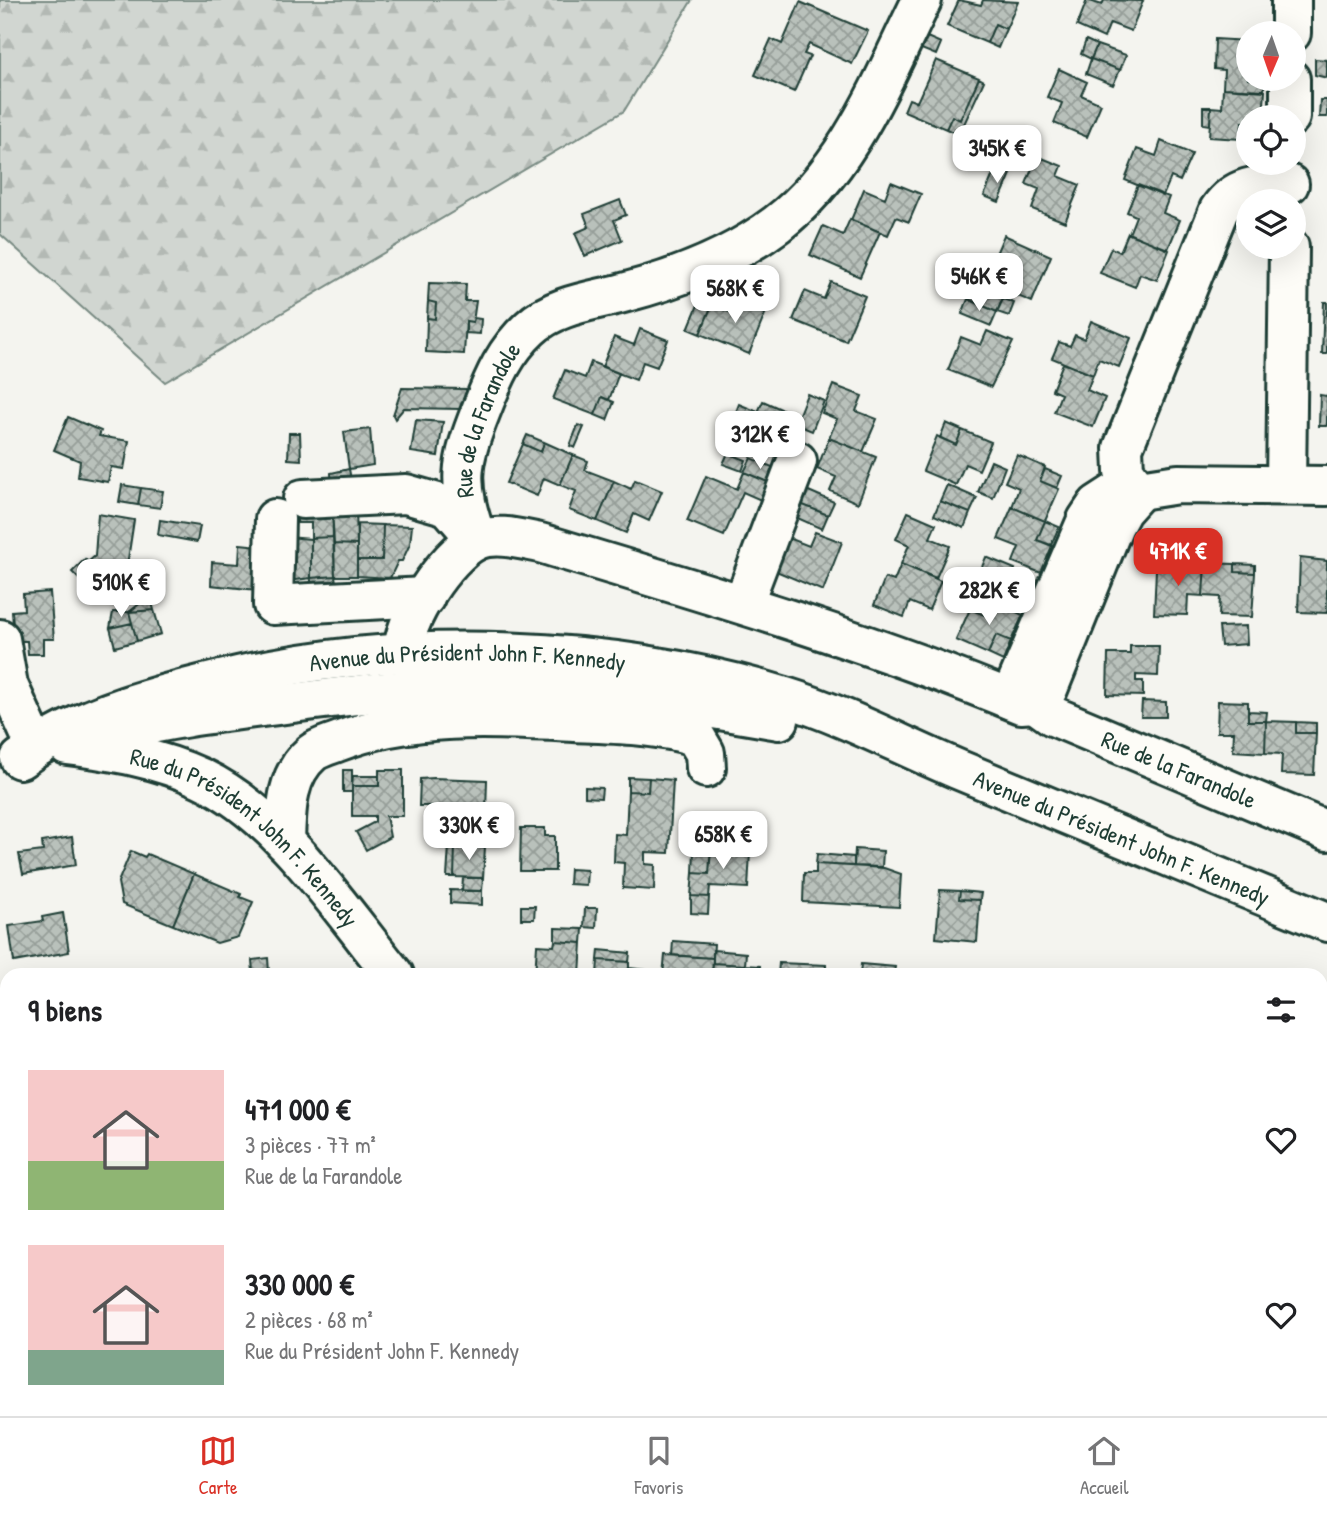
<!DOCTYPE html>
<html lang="fr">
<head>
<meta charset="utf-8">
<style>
  :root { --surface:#fff; --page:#f2f2f2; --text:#202124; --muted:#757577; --line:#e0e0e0; --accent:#d93025 }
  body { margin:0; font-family:"Patrick Hand",sans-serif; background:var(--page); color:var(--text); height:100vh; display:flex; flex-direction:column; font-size:26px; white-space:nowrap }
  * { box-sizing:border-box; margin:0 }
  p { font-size:23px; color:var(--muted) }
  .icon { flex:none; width:38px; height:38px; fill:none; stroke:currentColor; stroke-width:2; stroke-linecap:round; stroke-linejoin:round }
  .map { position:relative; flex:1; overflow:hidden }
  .sheet { position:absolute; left:0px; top:968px; width:1328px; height:450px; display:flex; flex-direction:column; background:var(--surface); border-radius:21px 21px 0 0; box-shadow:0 7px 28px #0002 }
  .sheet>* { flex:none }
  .needle { width:46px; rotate:182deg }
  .buttons { position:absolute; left:1236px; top:21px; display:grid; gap:14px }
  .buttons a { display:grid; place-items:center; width:70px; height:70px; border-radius:50%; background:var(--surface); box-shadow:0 7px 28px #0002; font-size:35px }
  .price { position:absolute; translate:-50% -60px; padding:0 16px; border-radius:14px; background:#fff; color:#222; font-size:23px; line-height:46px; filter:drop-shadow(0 2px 4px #0008) }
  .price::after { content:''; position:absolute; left:50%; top:42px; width:21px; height:16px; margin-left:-10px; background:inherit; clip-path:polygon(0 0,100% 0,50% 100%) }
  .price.selected { background:var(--accent); color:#fff }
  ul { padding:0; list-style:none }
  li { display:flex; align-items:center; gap:21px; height:175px; padding:0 28px }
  li span { display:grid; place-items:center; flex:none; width:196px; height:140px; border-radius:0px; color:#555 }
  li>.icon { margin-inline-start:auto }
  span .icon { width:84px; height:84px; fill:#fffc; stroke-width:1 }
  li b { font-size:30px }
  h2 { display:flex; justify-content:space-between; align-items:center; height:84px; padding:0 28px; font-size:30px }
  .menu { display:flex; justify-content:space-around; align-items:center; height:98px; border-top:2px solid var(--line); background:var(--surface); font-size:19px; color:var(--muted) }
  .menu a { display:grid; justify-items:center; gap:4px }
  .menu .selected { color:var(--accent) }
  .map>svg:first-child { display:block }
  .forest { fill:url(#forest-firs); stroke:#788a82; stroke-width:2 }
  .building { fill:url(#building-cross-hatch); stroke:#1f3d34; stroke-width:2 }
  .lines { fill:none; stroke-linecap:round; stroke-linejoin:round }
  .minor-casing { stroke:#1f3d34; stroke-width:44 }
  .major-casing { stroke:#1f3d34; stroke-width:44 }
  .minor { stroke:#fdfcf7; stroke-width:38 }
  .major { stroke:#fdfcf7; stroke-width:38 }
  .labels { text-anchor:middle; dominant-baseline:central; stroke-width:6; stroke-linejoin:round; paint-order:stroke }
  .street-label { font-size:24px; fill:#1f3d34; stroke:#fdfcf7 }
</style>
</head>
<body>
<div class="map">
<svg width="1327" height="1416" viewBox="0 0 1327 1416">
  <defs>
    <pattern id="forest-firs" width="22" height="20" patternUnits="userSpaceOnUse" patternTransform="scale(1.75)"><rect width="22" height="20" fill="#d1d6d1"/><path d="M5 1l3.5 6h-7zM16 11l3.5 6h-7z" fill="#b3b9b4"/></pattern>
    <pattern id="building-cross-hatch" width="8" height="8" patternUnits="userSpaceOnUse" patternTransform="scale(1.75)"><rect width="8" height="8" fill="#b9c1bb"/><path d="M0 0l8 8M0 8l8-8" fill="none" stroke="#969e99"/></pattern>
  </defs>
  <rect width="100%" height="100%" fill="#f4f4ef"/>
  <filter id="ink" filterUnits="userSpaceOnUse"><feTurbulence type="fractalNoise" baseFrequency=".0143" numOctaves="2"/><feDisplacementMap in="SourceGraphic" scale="14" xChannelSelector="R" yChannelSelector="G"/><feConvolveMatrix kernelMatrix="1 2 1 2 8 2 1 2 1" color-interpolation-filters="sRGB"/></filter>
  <g filter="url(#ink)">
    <path class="forest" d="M0,0H692L624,111L165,382L0,234Z"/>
    <path class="building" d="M959,0L981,5L983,0L1018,2L1006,29L995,24L987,43L947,26Z
      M1087,0L1102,5L1104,0L1143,1L1131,31L1110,23L1104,38L1077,26Z
      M800,2L868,31L852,64L809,44L804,54L810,56L794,92L755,75L771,39L782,44Z
      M995,24L1006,29L998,48L987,43Z
      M920,34L941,43L936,55L914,46Z
      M1215,39L1247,41L1248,79H1265L1264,90L1223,88L1224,70L1214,69Z
      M1086,40L1097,45L1091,59L1081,54Z
      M1097,45L1126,55L1120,70L1091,59Z
      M1091,59L1120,70L1113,85L1086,74Z
      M1315,59L1327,60V78L1315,75Z
      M936,60L979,78L960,120L952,116L946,129L904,111L909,99L917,102Z
      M1059,69L1087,82L1081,95L1101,104L1087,137L1054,123L1062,103L1047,97Z
      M979,78L984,81L959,135L946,129L952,116L960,120Z
      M1223,88L1265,91L1263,117H1248V122H1242L1241,139L1209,137L1211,107L1222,108Z
      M1320,100H1327V117H1319Z
      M1203,107H1211L1210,125L1203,124Z
      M1161,141L1192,154L1180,181L1171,177L1163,196L1125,180L1137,149L1156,156Z
      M1037,156L1062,166L1058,176L1080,185L1065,222L1032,209L1039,189L1026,184Z
      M996,167L1011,174L999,202L984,196Z
      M891,182L921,194L909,222L896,217L888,235L851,220L864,189L885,198Z
      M1138,185L1169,197L1163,213L1180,220L1168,249L1129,234L1136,216L1127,212Z
      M620,200L626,215L614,220L622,240L585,256L575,233L589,227L584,214Z
      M850,219L880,232L860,277L810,255L823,226L843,235Z
      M1128,233L1169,250L1157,280L1140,274L1135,287L1100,273L1111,248L1120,252Z
      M1004,235L1051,256L1032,302L999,288L1007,270L992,263Z
      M831,282L865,296L846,341L793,320L805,291L824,299Z
      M429,283L466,284L465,301H476L473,322L466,321L464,354L426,352L427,318L435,319L436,303L428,301Z
      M975,284L1004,295L997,312L968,299Z
      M739,297L767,309L749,354L700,334L712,305L732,313Z
      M968,299L997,312L991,326L962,314Z
      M1003,299L1014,303L1009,316L997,312Z
      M700,300L712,305L700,334L688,329Z
      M428,301L436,303L435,319L427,318Z
      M1324,302H1327V354H1322Z
      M474,318L481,319L480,334L466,333V321L473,322Z
      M1091,321L1131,338L1119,367L1099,359L1093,375L1052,358L1059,342L1070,346L1075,335L1084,339Z
      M640,329L668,340L657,367L643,362L636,380L602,367L614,337L634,345Z
      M987,331L1013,342L991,387L948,370L961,337L981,345Z
      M591,362L619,373L609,400L602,397L595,415L553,399L565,370L585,378Z
      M1063,363L1093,375L1087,390L1105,398L1093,427L1054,412L1061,394L1052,390Z
      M833,385L862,396L856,411L877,419L863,452L829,438L837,419L822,413Z
      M402,388L467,389L460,409L404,408L395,419L393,415Z
      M807,394L824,401L812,431L795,424Z
      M1320,395L1327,396V426H1319Z
      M602,397L614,402L607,420L595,415Z
      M763,401L790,413L779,442L764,436L756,456L724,443L739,404L758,412Z
      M68,417L101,431L99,436L129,441L124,469L111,467L108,482L78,477L80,461L54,450Z
      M416,420L443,422L438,456L411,452Z
      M946,423L962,430L956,445L940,438Z
      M578,425L584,427L575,448L570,446Z
      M370,429L373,465L349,469L344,432Z
      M962,430L991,442L979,470L965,464L956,485L923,471L937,436L956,445Z
      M289,433H300L301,460L288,459Z
      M527,435L544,442L541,452L523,444Z
      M829,438L876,457L858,503L830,491L836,477L817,469Z
      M544,442L573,455L560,485L544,478L537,496L506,483L523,444L541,452Z
      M728,453L746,460L742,471L723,464Z
      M573,455L588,461L585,470L614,481L597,521L569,510L576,491L560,485Z
      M1017,455L1045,467L1040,481L1059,489L1045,521L1012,507L1019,488L1005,482Z
      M751,458L777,469L770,483L744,472Z
      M991,461L1005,467L993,498L978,492Z
      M349,469L352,485L332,489L331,473Z
      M1045,469L1062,476L1057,488L1040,481Z
      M744,472L770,483L763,501L743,492L724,536L687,521L706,476L737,489Z
      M635,480L662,491L649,521L634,514L626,533L597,521L614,481L631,489Z
      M122,485L141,488L138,505L119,502Z
      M947,485L977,498L970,513L940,501Z
      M141,488L163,491L160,508L138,505Z
      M804,489L834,502L828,515L798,503Z
      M940,501L970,513L964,528L934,515Z
      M332,502L333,537L311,538V523H297V506Z
      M798,503L828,515L822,529L793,516Z
      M356,506L357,545L334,544L332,507Z
      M1012,507L1045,521L1037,540L1052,546L1041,573L1013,562L1019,547L998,539Z
      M908,512L936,524L930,538L950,546L936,578L901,564L909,545L896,539Z
      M98,514L134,520L127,566L84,584L72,572L85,559L88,562L95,556Z
      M160,520L200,526L197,542L158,535Z
      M1045,521L1059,527L1051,545L1037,540Z
      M357,524L383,525L382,560H357Z
      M383,525L412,526L410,544L402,561H398L390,578L357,576V560H382Z
      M815,532L842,542L823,591L776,571L789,538L809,546Z
      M287,537L311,539V578L287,581Z
      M333,537L335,576L311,578V538Z
      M240,544L268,547L266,591L211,585L212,562L239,564Z
      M334,544L357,545V576H335Z
      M986,557L1015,569L1009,585L980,572Z
      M1300,558L1327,561V613L1298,612Z
      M1156,561L1176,562L1175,570L1156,569Z
      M1176,562L1205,563L1203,596L1188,595L1187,615L1154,614L1156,569L1175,570Z
      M1205,563L1235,564V572L1255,573L1252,617L1219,616L1220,597L1203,596Z
      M901,564L941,581L929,610L910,602L904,617L874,605L885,578L894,581Z
      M1235,564L1255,565V573L1235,572Z
      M127,566L126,571L111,585L104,579L92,592L84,584Z
      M980,572L1009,585L1003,599L974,587Z
      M335,576L337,588L311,587V578Z
      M50,592L54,639H43V654H28L27,641H14L12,611L24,610L23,594Z
      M150,595L154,610L129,612L147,598Z
      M995,602L1023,615L1011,641L996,635L988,654L956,640L970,609L989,617Z
      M154,610L161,634L137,641L129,612Z
      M113,612H129L132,623L110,628Z
      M132,623L137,641L115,647L110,628Z
      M1246,626L1247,644L1221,646L1219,627Z
      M996,635L1011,641L1003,661L988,654Z
      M1130,646H1159L1158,676L1136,675V681H1143V696L1107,695L1108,654H1130Z
      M1142,701L1166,702V717H1141Z
      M1218,701L1248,702V721H1266L1265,753L1233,751L1234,732H1217Z
      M1248,711L1267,712L1266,721H1248Z
      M1266,721L1296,722V733H1316L1314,775L1281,774L1282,754L1265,753Z
      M1296,722L1316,723V733H1296Z
      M343,770H352V792H343Z
      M379,770H403V816H386L390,837L366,850L356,832L375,822V816H352V786H379Z
      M353,776H379V786H352Z
      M628,777L649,778L648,792L628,791Z
      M434,778L487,780L486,812L434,810V806H419L420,779Z
      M649,778L673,780L669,853L645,852V864L655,865L654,890L623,888L624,863L614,862L615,834L626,835L628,791L648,792Z
      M585,787L602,788L601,798L585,797Z
      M521,828H545V836H555V871H520Z
      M72,837L76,865L23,874L19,854L43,851L42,842Z
      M449,845L455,846L454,877H447Z
      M711,845H728V851L750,852L748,888L710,886L709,897L691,896L693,873L709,874Z
      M455,846L485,847L483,878L454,877Z
      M694,849L711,850L709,874L693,873Z
      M855,849L883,851L882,867L854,866Z
      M131,851L145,857L147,854L194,874L173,925L122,904L118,882Z
      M817,854L854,857V866L816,864Z
      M816,864L884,868L901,874L899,907L803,902L804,873H816Z
      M570,869L587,870L586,885L569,884Z
      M194,874L241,894L240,897L253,902L238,937L217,943L173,925Z
      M463,878H483L482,891H462Z
      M450,890L482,891V905L450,903Z
      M940,890L960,891L959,899L980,900L977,942L936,938Z
      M960,891L981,893L980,900L959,899Z
      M691,896L709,897L708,914L691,913Z
      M521,906H535L534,919H521Z
      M585,908H597L596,928L584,927Z
      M63,913L69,952L14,962L9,926L43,921L42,917Z
      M555,928L583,929L582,943L555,941Z
      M555,941L582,943L580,975H535L537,945L554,946Z
      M673,941L714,944L713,958L672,955Z
      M599,950L630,953L629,962L598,960Z
      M713,950L746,953L745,965L713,963Z
      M665,955L713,958L712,975H663Z
      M268,958L269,972L253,973L252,960Z
      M598,960L629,962V968L646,970V975H597Z
      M713,963L760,966V975H712Z
      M779,963L826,965V975H778Z
      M861,964L895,967L894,975H860Z
      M0,1157H7V1187H0Z
      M1321,1278L1327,1281V1321L1321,1317Z
      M151,1410H173L174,1416H151Z
      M461,1410H497V1416H461Z
      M461,1410V1416L411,1415L432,1411Z
      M686,1410H726V1416H685Z
      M761,1410H792V1416H761Z"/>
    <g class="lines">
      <defs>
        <g id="minor">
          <path d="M1291,33V0"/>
          <path d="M1290,117V79"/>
          <path d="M1286,485L1289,247"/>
          <path d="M1139,491L1124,471L1123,448L1219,210C1237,184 1260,185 1289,184"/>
          <path d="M303,499L406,494L448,506L474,536"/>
          <path d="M275,519L273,605L425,597"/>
          <path id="s1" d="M477,540C457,481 459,466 482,408C494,377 505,351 530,328C554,305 593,301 623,293C677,279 732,258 777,224C849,169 883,79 922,0"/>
          <path d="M743,604L797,461"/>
          <path d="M0,639L8,685L36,747"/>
          <path d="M404,653C401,622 447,555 475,541C494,532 520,539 540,543C702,592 865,639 1021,704L1035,703L1048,689L1114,525L1122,510L1139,491"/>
          <path d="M1010,699L1087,520L1097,505L1114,494L1178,484L1327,486"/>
          <path id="s2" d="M1035,703L1053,716L1327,831"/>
          <path id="s3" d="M67,745C113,751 158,758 201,778C280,815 339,908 394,975"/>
          <path d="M285,842C286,810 286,775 312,753C318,748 329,745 337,742C410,713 496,718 574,722C615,724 655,724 695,736L705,753L706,768"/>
          <path d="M6,1319L7,1320"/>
          <path d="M510,1410V1416"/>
          <path d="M1251,1410L1258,1416"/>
          <path d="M657,1416V1410"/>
          <path d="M1140,1416L1141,1410"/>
        </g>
        <g id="major">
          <path d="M116,732C169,718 224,712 278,705C350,695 422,686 495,687C590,687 685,704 779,720"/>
          <path id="s4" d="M20,759C82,713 164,693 238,676C408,637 617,645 785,697C844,715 900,745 957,769C1080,820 1204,871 1327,922"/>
        </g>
      </defs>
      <use href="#minor" class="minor-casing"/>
      <use href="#major" class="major-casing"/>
      <use href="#minor" class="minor"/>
      <use href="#major" class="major"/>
    </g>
  </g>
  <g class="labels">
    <g class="street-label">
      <text stroke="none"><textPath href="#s1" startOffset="126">Rue de la Farandole</textPath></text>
      <text stroke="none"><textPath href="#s4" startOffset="466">Avenue du Président John F. Kennedy</textPath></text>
      <text stroke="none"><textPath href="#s2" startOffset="159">Rue de la Farandole</textPath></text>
      <text stroke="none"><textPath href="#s4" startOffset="1153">Avenue du Président John F. Kennedy</textPath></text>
      <text stroke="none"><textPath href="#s3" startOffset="208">Rue du Président John F. Kennedy</textPath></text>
    </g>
  </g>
</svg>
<div class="buttons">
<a><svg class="needle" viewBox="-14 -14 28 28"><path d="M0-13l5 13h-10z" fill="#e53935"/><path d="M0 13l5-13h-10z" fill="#757577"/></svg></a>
<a><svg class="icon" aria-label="locate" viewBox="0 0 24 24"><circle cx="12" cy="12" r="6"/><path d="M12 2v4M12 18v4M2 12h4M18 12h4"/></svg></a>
<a><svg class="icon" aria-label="layers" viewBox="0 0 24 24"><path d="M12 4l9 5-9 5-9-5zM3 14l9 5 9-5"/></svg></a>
</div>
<b class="price" style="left:997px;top:185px">345K €</b>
<b class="price" style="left:979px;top:313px">546K €</b>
<b class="price" style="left:735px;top:325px">568K €</b>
<b class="price" style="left:760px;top:471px">312K €</b>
<b class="price selected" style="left:1178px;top:588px">471K €</b>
<b class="price" style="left:121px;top:619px">510K €</b>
<b class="price" style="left:989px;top:627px">282K €</b>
<b class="price" style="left:469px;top:862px">330K €</b>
<b class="price" style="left:723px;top:871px">658K €</b>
<section class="sheet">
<h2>9 biens<svg class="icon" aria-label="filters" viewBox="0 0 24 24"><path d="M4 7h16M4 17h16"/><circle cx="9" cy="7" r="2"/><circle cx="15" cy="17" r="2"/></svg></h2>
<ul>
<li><span style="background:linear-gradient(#f6c9c9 65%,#8fb573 0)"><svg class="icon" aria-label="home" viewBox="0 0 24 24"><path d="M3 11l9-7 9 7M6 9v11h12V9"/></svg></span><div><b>471 000 €</b><p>3 pièces · 77 m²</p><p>Rue de la Farandole</p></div><svg class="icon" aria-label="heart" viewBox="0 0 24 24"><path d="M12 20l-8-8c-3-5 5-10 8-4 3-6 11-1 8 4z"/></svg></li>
<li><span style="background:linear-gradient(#f6c9c9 75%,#7fa58c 0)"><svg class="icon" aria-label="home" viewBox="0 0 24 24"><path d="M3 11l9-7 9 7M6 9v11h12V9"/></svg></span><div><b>330 000 €</b><p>2 pièces · 68 m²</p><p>Rue du Président John F. Kennedy</p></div><svg class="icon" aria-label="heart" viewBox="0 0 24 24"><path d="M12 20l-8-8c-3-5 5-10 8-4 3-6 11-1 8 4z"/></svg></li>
</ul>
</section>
</div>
<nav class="menu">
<a class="selected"><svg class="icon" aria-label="map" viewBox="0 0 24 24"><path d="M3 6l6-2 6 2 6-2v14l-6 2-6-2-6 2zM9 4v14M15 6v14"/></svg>Carte</a>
<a><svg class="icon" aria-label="saved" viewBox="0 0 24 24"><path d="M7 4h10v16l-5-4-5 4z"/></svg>Favoris</a>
<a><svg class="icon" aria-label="home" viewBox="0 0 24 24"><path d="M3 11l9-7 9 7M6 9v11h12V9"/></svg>Accueil</a>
</nav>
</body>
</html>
